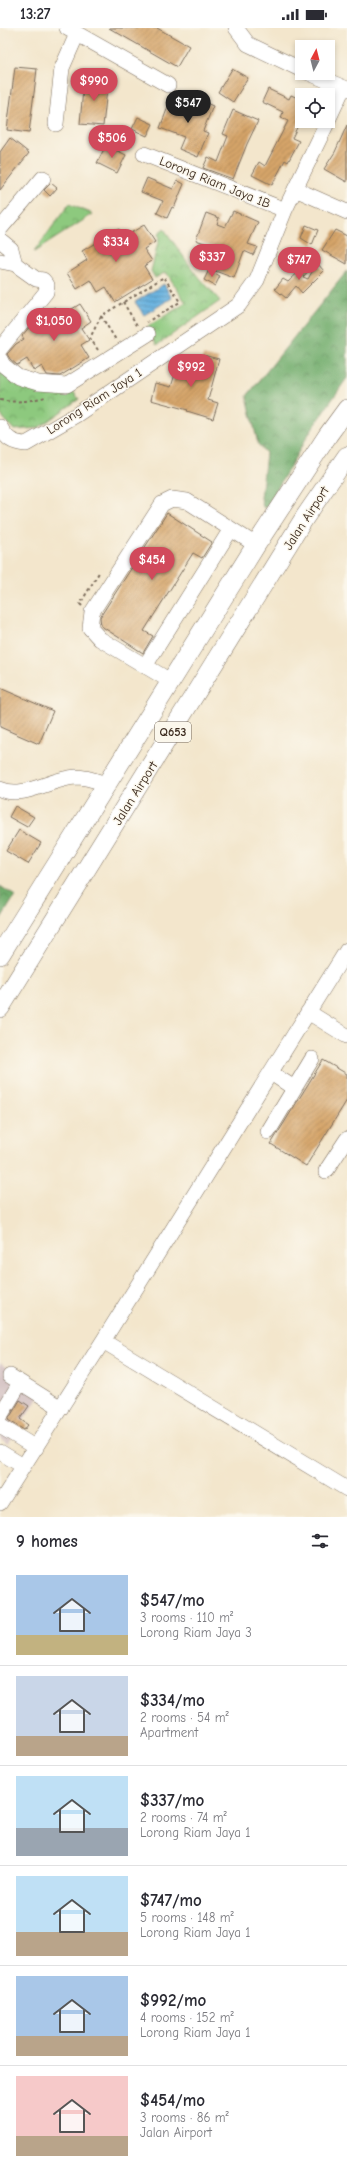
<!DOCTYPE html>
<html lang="en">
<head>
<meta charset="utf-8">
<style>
  :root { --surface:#fff; --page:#f2f2f3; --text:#2b2b33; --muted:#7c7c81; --line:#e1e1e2; --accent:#d1495b }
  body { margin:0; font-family:"Comic Neue",sans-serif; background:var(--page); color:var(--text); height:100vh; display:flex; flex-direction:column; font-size:15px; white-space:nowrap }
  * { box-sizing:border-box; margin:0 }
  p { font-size:13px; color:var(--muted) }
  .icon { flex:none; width:22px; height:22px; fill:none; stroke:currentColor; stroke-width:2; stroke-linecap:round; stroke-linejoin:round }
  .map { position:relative; height:1489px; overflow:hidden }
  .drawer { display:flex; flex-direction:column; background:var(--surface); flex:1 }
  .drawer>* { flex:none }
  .needle { width:26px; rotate:7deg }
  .fabs { position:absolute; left:295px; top:12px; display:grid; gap:8px }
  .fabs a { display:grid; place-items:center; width:40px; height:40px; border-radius:0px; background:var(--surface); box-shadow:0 2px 6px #0003; font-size:20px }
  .price { position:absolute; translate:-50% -34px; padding:0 9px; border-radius:14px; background:var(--accent); color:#fff; font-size:13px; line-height:26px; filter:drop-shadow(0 1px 2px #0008) }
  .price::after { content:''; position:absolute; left:50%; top:24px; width:12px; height:9px; margin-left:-6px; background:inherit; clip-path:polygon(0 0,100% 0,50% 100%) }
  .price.active { background:#222; color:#fff }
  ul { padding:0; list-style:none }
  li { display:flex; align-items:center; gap:12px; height:100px; padding:0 16px }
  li+li { border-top:1px solid var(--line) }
  li span { display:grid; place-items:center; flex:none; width:112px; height:80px; border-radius:0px; color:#555 }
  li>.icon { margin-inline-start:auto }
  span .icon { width:48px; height:48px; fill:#fffc; stroke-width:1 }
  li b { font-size:17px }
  h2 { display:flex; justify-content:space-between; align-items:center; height:48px; padding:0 16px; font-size:17px }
  .status { display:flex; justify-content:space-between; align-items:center; height:28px; padding:0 20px; background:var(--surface); direction:ltr }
  .status svg { height:11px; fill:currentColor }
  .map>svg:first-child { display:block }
  .industrial { fill:#d2bfc1 }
  .forest { fill:url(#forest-crowns); stroke:#566c46 }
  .park { fill:url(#park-crowns); stroke:#647a4e }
  .water { fill:url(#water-rules); stroke:#506e7e }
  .building { fill:url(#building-hatch) }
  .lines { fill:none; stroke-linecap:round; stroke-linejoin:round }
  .minor-casing { stroke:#7b6c5b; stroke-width:16 }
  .major-casing { stroke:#7b6c5b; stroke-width:20 }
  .path { stroke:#7b6c5b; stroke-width:2; stroke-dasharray:3 3; stroke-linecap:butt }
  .minor { stroke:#fff; stroke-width:15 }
  .major { stroke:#fff; stroke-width:19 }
  .labels { text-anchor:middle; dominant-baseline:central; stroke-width:3; stroke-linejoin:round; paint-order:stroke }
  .shield { fill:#fbf7ec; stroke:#75685c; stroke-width:1 }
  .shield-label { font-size:12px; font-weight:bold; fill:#3b2a1e }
  .street-label { font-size:13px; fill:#3b2a1e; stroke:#fbf7ec }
</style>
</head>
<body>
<div class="status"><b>13:27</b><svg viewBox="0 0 49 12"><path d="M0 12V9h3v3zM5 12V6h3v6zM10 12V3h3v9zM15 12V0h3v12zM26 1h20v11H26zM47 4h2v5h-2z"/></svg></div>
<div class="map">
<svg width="347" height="1489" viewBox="0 0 347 1489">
  <defs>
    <pattern id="forest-crowns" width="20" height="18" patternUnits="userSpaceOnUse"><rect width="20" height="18" fill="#72ad6d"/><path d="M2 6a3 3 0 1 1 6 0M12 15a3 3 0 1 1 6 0" fill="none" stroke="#5f8d59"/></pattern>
    <pattern id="park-crowns" width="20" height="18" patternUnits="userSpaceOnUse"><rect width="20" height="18" fill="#8dc97e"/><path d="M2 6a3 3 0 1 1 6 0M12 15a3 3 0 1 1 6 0" fill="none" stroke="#74a367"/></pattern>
    <pattern id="water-rules" width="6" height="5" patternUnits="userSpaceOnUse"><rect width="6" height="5" fill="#66b1df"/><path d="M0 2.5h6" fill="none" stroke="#5590b4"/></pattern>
    <pattern id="building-hatch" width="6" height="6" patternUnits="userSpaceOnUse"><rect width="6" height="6" fill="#d5a469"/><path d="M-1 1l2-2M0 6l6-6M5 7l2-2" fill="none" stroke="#ae8656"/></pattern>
  </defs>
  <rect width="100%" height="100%" fill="#fbf7ec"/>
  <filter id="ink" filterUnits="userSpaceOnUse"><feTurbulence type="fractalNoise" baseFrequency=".025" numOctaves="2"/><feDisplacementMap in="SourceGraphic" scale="8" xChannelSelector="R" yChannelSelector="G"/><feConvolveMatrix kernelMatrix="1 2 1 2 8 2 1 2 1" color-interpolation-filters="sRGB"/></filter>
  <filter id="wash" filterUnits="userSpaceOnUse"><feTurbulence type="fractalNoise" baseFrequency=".012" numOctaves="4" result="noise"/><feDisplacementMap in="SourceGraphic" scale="16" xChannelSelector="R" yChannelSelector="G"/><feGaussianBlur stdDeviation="0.9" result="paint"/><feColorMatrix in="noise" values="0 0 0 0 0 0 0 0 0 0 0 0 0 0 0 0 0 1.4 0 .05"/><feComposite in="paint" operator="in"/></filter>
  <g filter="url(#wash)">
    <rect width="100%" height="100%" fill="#f3e6cc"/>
    <path class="industrial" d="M0,1335L43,1363L8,1416L0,1410Z"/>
    <path class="forest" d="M347,243V350L311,402L266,480L263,479L261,470L266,425L258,416L247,368Z
      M0,858L15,868L0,892Z"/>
    <path class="park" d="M69,176L93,186L34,224Z
      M164,201L193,242L220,273L157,317L147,299L186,275L166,244L155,250L151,243L159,211L158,206Z
      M0,341L71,361L79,371L38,400L14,402L0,386Z"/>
    <path class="water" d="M164,256L172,270L144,287L135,274Z"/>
    <g id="blocks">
      <path class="building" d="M109,0H157L189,18L177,39Z
        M15,39L37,41L29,105L7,102Z
        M232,41L248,50L233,74L218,64Z
        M84,49L108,52L103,98L80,96Z
        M268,61L289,71L291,67L302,72V89L292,110L299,113L288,134L285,132L272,157L252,147L259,134L265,138L288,93L281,90L283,84L262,74Z
        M172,68L197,78L199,72L213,78L203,103L208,105L198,129L179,121L184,109L160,100Z
        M233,82L258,93L247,116L233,151L203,140L208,129L218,134L228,108L223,106Z
        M138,89L153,96L147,108L132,101Z
        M347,97V154L324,141L335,124Z
        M10,110L29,125L0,162V124Z
        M106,117L126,127L117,145L97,135Z
        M147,150L173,161L177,152L184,156L174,180L172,179L167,190L157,185L163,173L141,164Z
        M51,155L57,160L50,168L44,162Z
        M233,183L258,194L248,216L257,219L253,227L244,223L234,250L215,243L224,222L196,212L206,185L219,190L217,196L225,199Z
        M144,197L155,214L144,221L152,233L144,238L152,251L115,274L106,259L98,264L91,252L77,261L67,245L87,232L82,223L119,201L124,209Z
        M306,197L318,202L312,217L301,210Z
        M335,202L347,208V236L322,222Z
        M317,235L324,243L302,265L296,258L286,270L275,261L283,251L288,254L307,236L311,240L303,249L308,251Z
        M209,242L220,248L215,258L204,252Z
        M80,276L91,293L81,300L89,312L81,317L89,330L60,348L47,347L42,338L34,343L27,331L17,337L10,331L7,326L16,316L24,311L22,308L35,292L55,279L61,288Z
        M203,327L219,331L208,372L218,375L213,391L187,383L188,382L151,372L155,355L171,359L180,330L200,337Z
        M167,485L212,514L202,530L193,525L144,603L153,608L143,625L101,598L100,589Z
        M0,660L53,683L39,716L0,699Z
        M15,778L34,789L27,799L9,789Z
        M19,802L41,815L28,836L6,823Z
        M323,1032L347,1046V1072L306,1138L271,1116Z
        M20,1372L29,1378L20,1391L28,1397L24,1402L8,1392Z"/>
    </g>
  </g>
  <g filter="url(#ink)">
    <use href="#blocks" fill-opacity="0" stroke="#7b6c5b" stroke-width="1"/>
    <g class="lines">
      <defs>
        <path id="minor" d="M67,0L168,57
          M236,0L248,16L302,42
          M309,45L347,61
          M328,92L343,60
          M56,96L62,40L77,6
          M144,126L285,182
          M295,161L347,184
          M0,201L43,150
          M0,212L11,221L15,236
          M0,233L15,236L36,251L43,252L47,257L46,264L0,321
          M0,331L3,337L18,349L38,355L67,357L148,306
          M0,399C7,411 12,415 26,416L76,387L239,277L257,252L285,182L328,93
          M145,638L231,501
          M172,654L100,611L90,600L92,584L162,476L172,471L187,473L256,517
          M0,761C24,772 51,750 76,749C87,749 97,753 106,756
          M308,984L347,1008
          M271,1045L294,1060
          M268,1104L312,1031
          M326,1143L347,1111
          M103,1313L347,1461
          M10,1348L61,1380
          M0,1388L20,1355
          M0,1398L36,1420
          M0,1424L23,1438
          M0,1475L103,1313L347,922"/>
        <path id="major" d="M0,927L256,517L328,407L347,381
          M0,980L305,489L347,428"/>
      </defs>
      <use href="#minor" class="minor-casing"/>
      <use href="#major" class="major-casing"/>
      <path class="path" d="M123,274L138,299
        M101,288L116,312
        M98,322L90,310L101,288L164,249L180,274L147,294
        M0,372C14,375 31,373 45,369
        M82,578L80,576L100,543"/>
      <use href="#minor" class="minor"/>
      <use href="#major" class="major"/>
    </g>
  </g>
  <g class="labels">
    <rect class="shield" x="155" y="694" width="36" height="20" rx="3"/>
    <g class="shield-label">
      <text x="173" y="704">Q653</text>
    </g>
    <g class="street-label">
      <text transform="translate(215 154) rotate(22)">Lorong Riam Jaya 1B</text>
      <text transform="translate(94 373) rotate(-33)">Lorong Riam Jaya 1</text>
      <text transform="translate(306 490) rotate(-57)">Jalan Airport</text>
      <text transform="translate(135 765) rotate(-58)">Jalan Airport</text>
    </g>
  </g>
</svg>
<div class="fabs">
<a><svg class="needle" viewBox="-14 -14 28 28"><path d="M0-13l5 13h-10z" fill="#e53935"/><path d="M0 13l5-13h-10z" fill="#7c7c81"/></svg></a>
<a><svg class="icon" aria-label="locate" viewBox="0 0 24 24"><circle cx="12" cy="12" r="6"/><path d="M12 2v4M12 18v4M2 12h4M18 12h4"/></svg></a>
</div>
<b class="price" style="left:94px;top:74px">$990</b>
<b class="price active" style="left:188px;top:96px">$547</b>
<b class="price" style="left:112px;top:131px">$506</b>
<b class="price" style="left:116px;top:235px">$334</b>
<b class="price" style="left:212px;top:250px">$337</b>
<b class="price" style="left:299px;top:253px">$747</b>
<b class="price" style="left:54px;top:314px">$1,050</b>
<b class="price" style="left:191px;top:360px">$992</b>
<b class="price" style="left:152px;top:553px">$454</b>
</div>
<section class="drawer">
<h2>9 homes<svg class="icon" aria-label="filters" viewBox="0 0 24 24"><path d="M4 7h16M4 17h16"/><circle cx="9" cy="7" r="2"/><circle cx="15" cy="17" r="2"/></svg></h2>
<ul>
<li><span style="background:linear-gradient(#a9c7e8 75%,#c2b280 0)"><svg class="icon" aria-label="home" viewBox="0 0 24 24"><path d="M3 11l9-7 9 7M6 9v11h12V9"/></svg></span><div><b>$547/mo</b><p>3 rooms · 110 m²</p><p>Lorong Riam Jaya 3</p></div></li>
<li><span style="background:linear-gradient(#c9d6e8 75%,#b9a48a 0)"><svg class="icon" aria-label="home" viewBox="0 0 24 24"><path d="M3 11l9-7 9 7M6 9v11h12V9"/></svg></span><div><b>$334/mo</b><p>2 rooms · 54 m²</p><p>Apartment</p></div></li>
<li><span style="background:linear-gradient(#bfe0f5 65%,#9aa5b1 0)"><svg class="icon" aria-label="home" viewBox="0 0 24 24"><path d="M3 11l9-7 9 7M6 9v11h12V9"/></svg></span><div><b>$337/mo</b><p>2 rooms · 74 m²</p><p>Lorong Riam Jaya 1</p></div></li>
<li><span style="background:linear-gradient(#bfe0f5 70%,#b9a48a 0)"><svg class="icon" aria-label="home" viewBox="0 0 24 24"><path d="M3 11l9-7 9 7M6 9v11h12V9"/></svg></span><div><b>$747/mo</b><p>5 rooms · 148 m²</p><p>Lorong Riam Jaya 1</p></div></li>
<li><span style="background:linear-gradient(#a9c7e8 75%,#b9a48a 0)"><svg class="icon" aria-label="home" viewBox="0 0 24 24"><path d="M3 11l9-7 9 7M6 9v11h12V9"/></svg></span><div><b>$992/mo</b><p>4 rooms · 152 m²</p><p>Lorong Riam Jaya 1</p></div></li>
<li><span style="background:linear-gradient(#f6c9c9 75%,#b9a48a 0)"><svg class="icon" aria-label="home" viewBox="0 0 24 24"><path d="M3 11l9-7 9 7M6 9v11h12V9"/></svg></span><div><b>$454/mo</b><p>3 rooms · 86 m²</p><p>Jalan Airport</p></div></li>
</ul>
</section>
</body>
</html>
